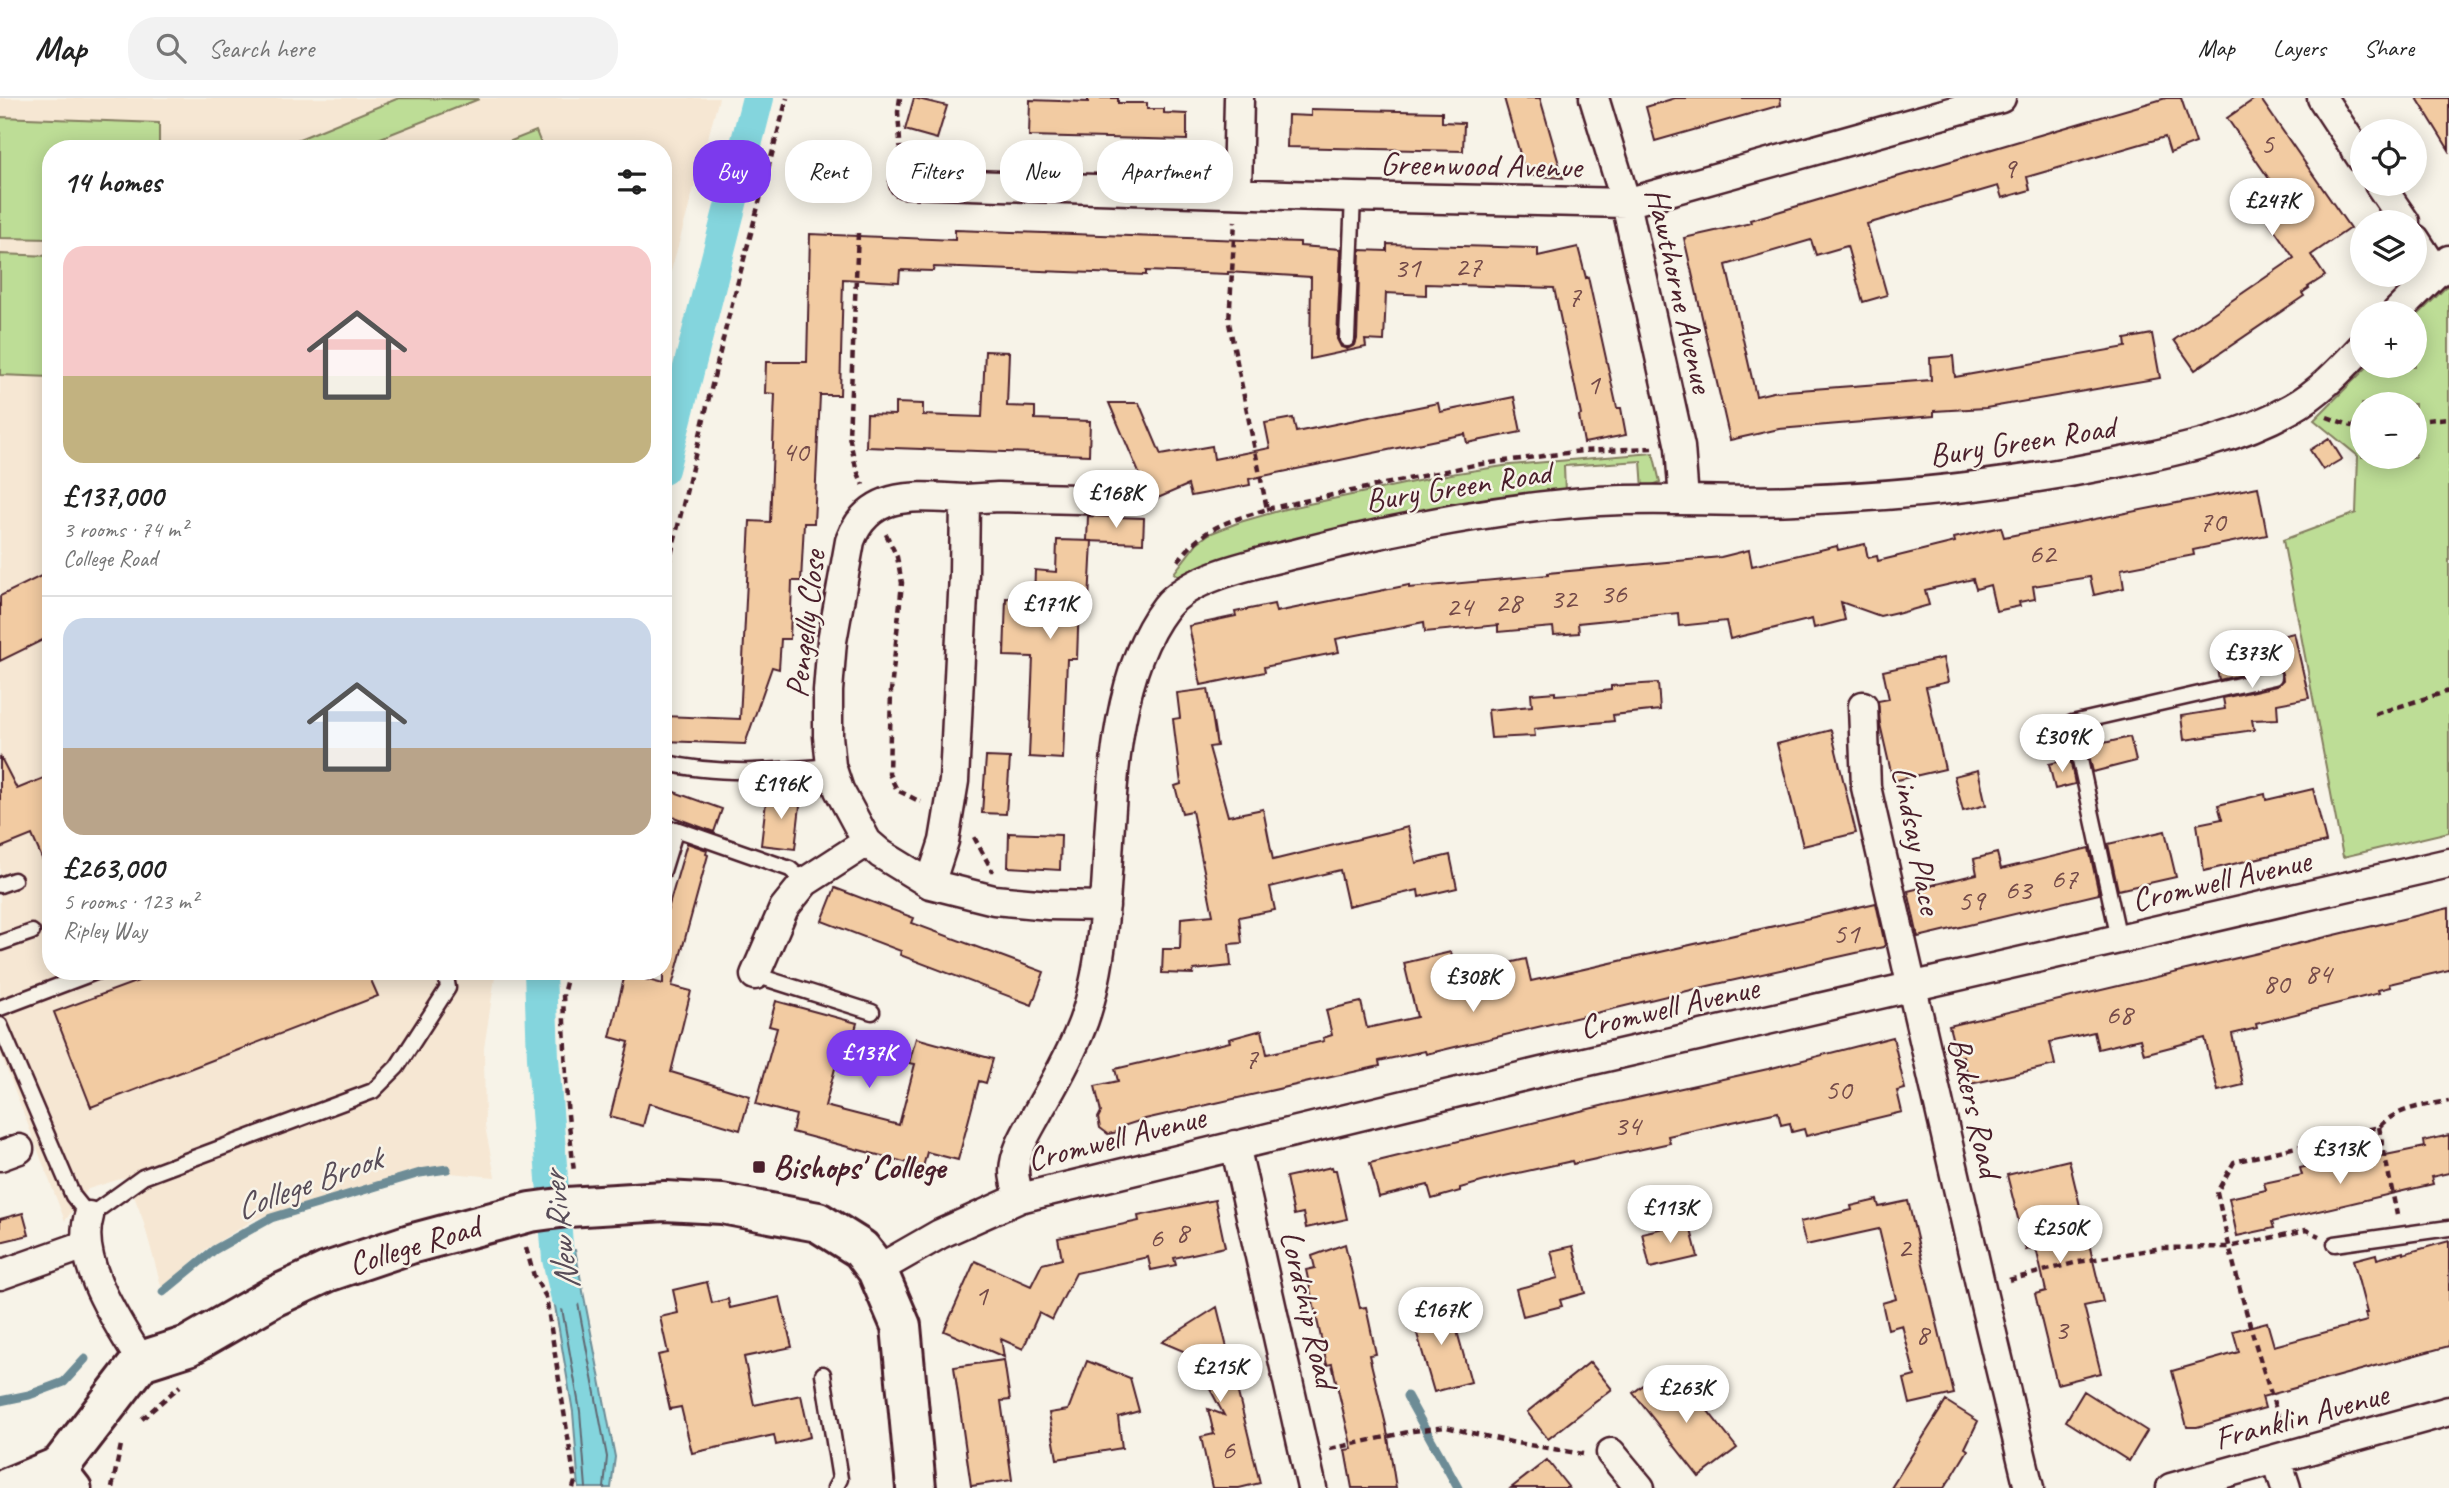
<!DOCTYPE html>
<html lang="en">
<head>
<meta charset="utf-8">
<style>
  :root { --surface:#fff; --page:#f2f2f2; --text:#222; --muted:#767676; --line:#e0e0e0; --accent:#7c3aed }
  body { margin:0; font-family:Caveat,sans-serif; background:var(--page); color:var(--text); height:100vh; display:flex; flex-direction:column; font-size:26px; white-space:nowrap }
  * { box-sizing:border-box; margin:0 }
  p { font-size:23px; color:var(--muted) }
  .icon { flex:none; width:38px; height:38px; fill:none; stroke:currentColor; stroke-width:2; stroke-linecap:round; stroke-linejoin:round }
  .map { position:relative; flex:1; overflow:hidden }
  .drawer { position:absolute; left:42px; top:42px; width:630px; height:840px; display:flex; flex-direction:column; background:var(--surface); border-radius:28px; box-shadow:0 4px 18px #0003 }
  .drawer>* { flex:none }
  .guide { position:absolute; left:693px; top:42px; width:665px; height:63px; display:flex; gap:14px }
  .fabs { position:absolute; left:2350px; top:21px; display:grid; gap:14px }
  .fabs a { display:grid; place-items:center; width:77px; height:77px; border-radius:50%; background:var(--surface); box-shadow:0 4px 18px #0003; font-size:35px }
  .price { position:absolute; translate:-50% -60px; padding:0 16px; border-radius:24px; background:#fff; color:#222; font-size:23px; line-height:46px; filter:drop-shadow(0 2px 4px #0008) }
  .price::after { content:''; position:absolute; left:50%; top:42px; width:21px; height:16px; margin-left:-10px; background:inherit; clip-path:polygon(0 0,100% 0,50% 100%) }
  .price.selected { background:var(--accent); color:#fff }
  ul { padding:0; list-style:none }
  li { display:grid; align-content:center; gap:14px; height:371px; padding:0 21px }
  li+li { border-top:2px solid var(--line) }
  li span { display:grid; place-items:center; height:217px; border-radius:21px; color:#555 }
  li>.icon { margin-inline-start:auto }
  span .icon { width:126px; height:126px; fill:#fffc; stroke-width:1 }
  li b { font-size:30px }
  h2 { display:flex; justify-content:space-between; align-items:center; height:84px; padding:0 21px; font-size:30px }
  .chip { padding:0 24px; border-radius:28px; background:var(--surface); box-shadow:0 4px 18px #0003; font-size:24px; line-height:63px }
  .chip.selected { background:var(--accent); color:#fff }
  header { display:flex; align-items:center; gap:42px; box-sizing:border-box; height:98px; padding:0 35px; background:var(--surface); border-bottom:2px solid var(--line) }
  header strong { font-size:33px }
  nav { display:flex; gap:38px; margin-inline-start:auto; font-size:24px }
  .search { width:490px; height:63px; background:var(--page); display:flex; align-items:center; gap:18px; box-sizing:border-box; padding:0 24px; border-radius:28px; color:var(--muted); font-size:26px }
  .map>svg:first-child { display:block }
  .built { fill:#f6e7d3 }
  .green { fill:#bddd96; stroke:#847e60; stroke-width:2; fill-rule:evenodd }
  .water { fill:#84d5dd; stroke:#6d8c96; stroke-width:2 }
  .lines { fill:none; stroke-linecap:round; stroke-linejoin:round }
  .shore { stroke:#616872; stroke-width:2 }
  .stream { stroke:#6d8c96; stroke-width:9 }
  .canal { stroke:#84d5dd; stroke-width:32 }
  .building { fill:#f2cba2; stroke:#4a1f2b; stroke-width:2 }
  .lane-casing { stroke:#4a1f2b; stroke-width:19 }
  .street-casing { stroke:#4a1f2b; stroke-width:33 }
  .secondary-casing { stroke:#4a1f2b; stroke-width:44 }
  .path { stroke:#4a1f2b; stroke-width:4.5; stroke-dasharray:7 5; stroke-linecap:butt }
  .lane { stroke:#f7f3e8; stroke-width:14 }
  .street { stroke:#f7f3e8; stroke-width:28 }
  .secondary { stroke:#f7f3e8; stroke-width:38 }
  .poi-dot { fill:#4a1f2b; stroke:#f7f3e8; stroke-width:2.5 }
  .labels { text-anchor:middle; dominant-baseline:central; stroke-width:5; stroke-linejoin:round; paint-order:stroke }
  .number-label { font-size:30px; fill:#744a49 }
  .street-label { font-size:33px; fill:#4a1f2b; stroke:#f7f3e8 }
  .poi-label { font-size:33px; font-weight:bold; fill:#4a1f2b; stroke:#f7f3e8; text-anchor:start }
  .water-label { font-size:35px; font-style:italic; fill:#584c58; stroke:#f7f3e8 }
</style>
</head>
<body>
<header>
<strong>Map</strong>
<div class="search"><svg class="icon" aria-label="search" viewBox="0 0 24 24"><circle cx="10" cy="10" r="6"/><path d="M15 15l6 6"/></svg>Search here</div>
<nav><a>Map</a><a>Layers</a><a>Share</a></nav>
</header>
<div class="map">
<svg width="2449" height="1390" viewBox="0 0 2449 1390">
  <rect width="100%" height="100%" fill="#f7f3e8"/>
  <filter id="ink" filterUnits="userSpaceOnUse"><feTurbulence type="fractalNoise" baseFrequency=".0143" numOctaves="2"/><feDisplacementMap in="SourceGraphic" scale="14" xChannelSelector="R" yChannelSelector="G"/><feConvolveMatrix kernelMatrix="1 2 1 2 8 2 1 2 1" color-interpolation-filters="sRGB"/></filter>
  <g filter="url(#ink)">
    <path class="built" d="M0,0H719L663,202V51H51V873H496L484,950L485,1028L495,1079L416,1072L255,1121L205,1152L162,1191L143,1122L127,1079L88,1091L65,1123L0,954Z"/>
    <path class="green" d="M399,0L479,1L353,51H275Z
      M0,19L159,25V51H51V141L0,140Z
      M536,33L543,51H491Z
      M0,156L51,158V279L0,277Z
      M2449,186V734L2343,759L2283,442L2356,415L2358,358L2314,322L2368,268H2415V220ZM2415,306V359H2362V306Z
      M1653,355L1660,384L1643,391L1641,363L1564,368L1565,394L1404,416L1249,453L1200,469L1180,480L1174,475L1197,445L1209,436L1240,424L1285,411L1451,376L1510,367Z"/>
    <path class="water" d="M575,1152L615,1359L611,1390H579L573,1314L546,1155Z"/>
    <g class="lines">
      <path class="shore" d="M586,1390L580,1313L554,1165L557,1161L566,1160L570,1163L607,1359L604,1390"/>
      <path class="stream" d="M163,1194L214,1152L271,1120L420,1075L447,1071
        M1407,1298L1458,1390
        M0,1303L29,1297L64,1284L85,1261"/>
      <path class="canal" d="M663,371L758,0
        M540,873L543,960L558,1161L566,1196"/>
    </g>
    <path class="building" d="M914,0L947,8L937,41L905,32Z
      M1088,0H1118V5H1147V11H1164V15L1187,16V42L1029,38L1030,2L1088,4Z
      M1504,0H1540L1563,80L1526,77Z
      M1675,0H1780L1781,7L1655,43L1646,9Z
      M2166,0H2181L2196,45L2170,55L2165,39L2027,79L2030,92L2002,100L1998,88L1867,126L1887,197L1863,204L1847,148L1816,157L1811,142L1726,167L1756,298L1773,294L1931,282L1930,260L1953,258L1955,279L2126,249L2125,241L2152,236L2160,280L1986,310L1934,313V318L1779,331L1730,342L1684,140L1751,125L1750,122Z
      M2256,0H2260L2350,130L2311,157L2325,178L2308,189L2309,190L2302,195L2304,198L2195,272L2174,242L2294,160L2256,105L2276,91L2227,20Z
      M2417,0H2449V52Z
      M1311,11L1442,14V24L1464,25L1463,53L1287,49L1288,17L1311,18Z
      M955,132L1300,144V148L1341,151L1337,241L1341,249L1347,251L1355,247L1357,241L1360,152L1387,153V146L1538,150V158L1578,149L1586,180L1588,179L1617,310H1621L1626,337L1584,345L1579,318L1581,317L1554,190L1426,186V197L1386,195L1384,243L1365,242L1366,249L1310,261L1311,179L1228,174V176L1146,173V177L934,169L933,173L900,172L899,184L843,181L840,297H820L814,425H804L801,483H792L790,541H781L779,571L772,569L745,646L663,643V618L740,621L750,423L770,424L775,296L765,295L766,264H807L810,136L955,142Z
      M985,253L1009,254L1007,308L1035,309V321L1090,323L1089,357L866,349L867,316L895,317V305L923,306V317L982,319Z
      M1514,299L1521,334L1467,345L1465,336L1249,381L1250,387L1191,398L1188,387L1151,403L1109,305H1139L1161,357L1212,348L1214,361L1270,350L1265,325L1293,320L1296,334L1438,305L1440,314Z
      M2329,340L2342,361L2323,372L2310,352Z
      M2258,389L2267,437L2193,452L2194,457L2121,471L2124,490L2094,497L2090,479L2033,488L2035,501L2019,504L2020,508L1996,513L1990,487L1976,491L1973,481L1925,492L1929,507L1897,516V514L1880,518L1841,504L1845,522L1814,530L1812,521L1730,541L1726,523L1679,528L1678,515L1578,525L1579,535L1554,537L1553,529L1498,534V527L1425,534L1424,524L1336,541L1339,554L1264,569L1265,574L1201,587L1189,528L1236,518L1235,514L1274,506L1276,514L1409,487V490L1548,477V475L1721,459L1749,452L1752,468L1837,448L1838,452L1865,446L1868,460L1877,458L1878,463L1955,444L1954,440L2001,429L2004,439Z
      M1088,418L1144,420L1143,445L1087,443Z
      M1057,442L1092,443L1089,503H1079L1077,561H1067L1063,661L1029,659L1033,559L1004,558L1006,500L1034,501L1035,472L1056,474Z
      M51,473V538L0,563V498Z
      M2294,535L2309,600L2277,606L2278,621L2252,622L2254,632L2184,642L2181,618L2225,611L2223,600L2276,588L2283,582L2281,573L2273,570L2219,582L2215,560L2261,549L2260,543Z
      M1943,560L1948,584L1926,589L1945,671L1893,683L1880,626L1878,603L1889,601L1883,573Z
      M1658,585L1660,612L1613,617L1614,623L1534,631L1535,638L1491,640L1488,612L1532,608L1531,596L1555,594V597L1585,595L1611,592V588Z
      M1208,591L1217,648L1209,649L1228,718L1263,711L1273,762L1408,729L1416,765L1450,757L1457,790L1419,799L1418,792L1348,808L1340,772L1270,789L1275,812L1239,819L1242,845L1229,846L1231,868L1194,872L1193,876L1162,875L1163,851H1180L1181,820L1213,817L1192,713L1182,715L1175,688L1181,686L1173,621L1180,620L1177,595Z
      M1831,632L1856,735L1803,748L1777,646Z
      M2130,639L2136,663L2093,674L2087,649Z
      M0,658L17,691L51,677V781L32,737L0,750Z
      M986,659L1010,660L1006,716L982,715Z
      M2070,661L2075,686L2055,691L2049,666Z
      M1978,672L1986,707L1963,713L1954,678Z
      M663,690L722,711L714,734L663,715Z
      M2313,691L2326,744L2204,773L2197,726L2222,721L2218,707L2265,696L2266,702Z
      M767,695L801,699L795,751L761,747Z
      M2165,733L2176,779L2118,792L2108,746Z
      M1009,735L1061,737L1060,772L1008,769Z
      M687,745L707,752L706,756L708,757L672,888L691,893L671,974L750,998L740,1032L649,1005L643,1028L610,1019L629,944L610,939L625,876L663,886V828Z
      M2089,750L2099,796L1918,839L1908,793L1977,776L1974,761L1997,755L2001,771Z
      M835,790L914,820L912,825L1044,874L1032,907L900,857L901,853L822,823Z
      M1876,805L1885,847L1883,849L1708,888L1426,956L1425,953L1379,963L1380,968L1145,1021L1123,1028L1118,1034L1108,1036L1100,1030L1098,1020L1101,1014L1095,988L1118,983L1115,971L1230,944L1229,941L1262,932L1267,956L1324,943L1323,940L1332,937L1326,912L1361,904L1367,930L1417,919L1404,865L1451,854L1457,877L1526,861L1531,883Z
      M2449,810V872L2389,886L2390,889L2378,892L2379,895L2256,926L2257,930L2232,936L2243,987L2218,993L2205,940L2144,956L2140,941L2098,951L2094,934L2050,944L2055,967L1970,986L1963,958L1957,959L1949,928Z
      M165,873H367L378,898L91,1009L54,914Z
      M776,903L857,925L850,950L841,948L825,1008L899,1027L915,966L909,965L916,940L993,961L986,985L979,983L958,1062L927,1054L923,1069L792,1034L796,1017L756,1006L777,930L769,928Z
      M1893,939L1905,991L1897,993L1902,1014L1831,1031V1032L1806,1038L1804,1031L1792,1034L1790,1025L1781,1027L1778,1014L1668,1038L1670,1045L1573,1066L1572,1063L1500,1079L1460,1090V1093L1432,1101L1428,1087L1379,1099L1370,1065L1609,1006L1768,971Z
      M2449,1037V1075L2431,1079L2433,1086L2272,1124L2274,1130L2237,1138L2229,1100L2266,1092L2264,1085L2302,1077L2300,1070L2336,1062L2337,1067L2425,1049L2424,1043Z
      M2069,1062L2103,1204L2084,1208L2101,1275L2057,1286L2035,1196L2046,1193L2036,1150L2026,1152L2007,1077Z
      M1332,1069L1333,1072H1336L1347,1121L1306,1130L1303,1115L1294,1117L1286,1079Z
      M1215,1102L1225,1149L1174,1160L1176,1167L1151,1172L1148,1159L1076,1175L1052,1222L1039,1215L1023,1251L1001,1241L1004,1259L944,1233L975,1163L1031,1188L1042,1166L1062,1161L1058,1140L1139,1123L1138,1118Z
      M1877,1102L1879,1109L1908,1103L1954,1296L1910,1306L1904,1281L1915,1278L1902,1227L1888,1231L1882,1205L1896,1201L1879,1131L1806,1147L1800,1124L1852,1112L1851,1108Z
      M23,1115L29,1137L0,1144V1121Z
      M1689,1124L1698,1159L1650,1170L1642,1135Z
      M2449,1143V1248L2262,1299L2265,1310L2197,1329H2187L2172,1273L2239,1254L2233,1233L2267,1224L2274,1248L2367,1223L2365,1215H2367L2353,1162L2376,1156L2377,1161L2403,1154V1156Z
      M1345,1146L1360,1210L1366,1209L1376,1256L1369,1257L1386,1327L1396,1390H1352L1345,1352L1352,1351L1332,1266L1327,1267L1306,1172L1315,1170L1312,1158Z
      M1573,1148L1585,1195L1560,1202L1562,1208L1523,1218L1516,1191L1558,1180L1551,1153Z
      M707,1184L712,1205L728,1201L730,1210L780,1199L792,1249L744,1259L754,1307L801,1297L810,1339L776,1347L774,1337L692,1355L681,1309L670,1311L658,1257L668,1255L660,1219L678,1215L673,1192Z
      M1449,1204L1471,1284L1434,1294L1411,1215Z
      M1217,1209L1260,1385L1239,1390H1212L1201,1339L1214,1336L1208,1311L1224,1317L1198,1269L1194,1254L1190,1256L1162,1244Z
      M1004,1262L1010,1302L1001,1303L1012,1382L971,1388L954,1269Z
      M1087,1263L1130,1280L1139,1313L1118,1319L1122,1350L1057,1361L1049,1315L1068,1312Z
      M1590,1264L1612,1291L1548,1341L1527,1314Z
      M1658,1276L1677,1300L1685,1293L1700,1311L1704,1308L1737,1350L1699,1379L1633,1295Z
      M2084,1293L2147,1333L2129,1363L2066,1323Z
      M1946,1303L1978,1323L1965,1350L1968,1352L1953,1377L1944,1390H1891Z
      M1547,1362L1569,1390H1511Z"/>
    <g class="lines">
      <defs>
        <path id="lane" d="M1347,241L1353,99
          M663,664C717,678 776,673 831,668
          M663,773L676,731L790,771L805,784
          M0,787L14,782
          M2119,841L2072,625L2274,579
          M0,845L32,834
          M755,877L872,914
          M0,910L98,873
          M0,927L73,1098L89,1118L143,1079L373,993L397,969L448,890L445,873
          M2335,1146L2449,1130
          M823,1276L840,1381L835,1390"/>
        <path id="street" d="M1594,0L1626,105L1680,349L1684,402
          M2322,0L2362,61
          M904,85L1353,99L1626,105L2001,0
          M2379,86L2405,124
          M1237,94L1239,0
          M2415,141L2437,175
          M2396,215L2449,162
          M965,401L998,399L1117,402
          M1863,608L1866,689L1981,1190L2029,1390
          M930,786L944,743L954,683L964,476L965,401C919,399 870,390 850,443L832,543L828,593V638L831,668L839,692L867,744L881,756L930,786L994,802L1049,807L1105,808
          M755,877L784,810L805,784L867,744
          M1235,1047L1312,1390
          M0,1058L19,1051
          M1020,1100C1017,1091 1014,1082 1014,1073C1015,1051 1029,1031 1039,1012C1053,988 1067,963 1078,937C1092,905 1098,872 1102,837C1114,737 1103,591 1166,509C1191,477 1263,464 1303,454C1401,429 1497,410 1599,403C1664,399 1730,405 1796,402C1906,398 2015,386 2122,364C2181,352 2239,340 2292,310C2319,295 2341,271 2362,249
          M89,1118C75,1163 118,1225 141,1263
          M877,1172L940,1136L1020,1100L1541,974L2449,765
          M0,1177L85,1147
          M1611,1355L1640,1390
          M2277,1362L2286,1390
          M60,1368L77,1390
          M2171,1390L2449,1313"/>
        <path id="secondary" d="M7,1390L60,1368L141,1263L188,1248L273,1199L327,1174L410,1146L530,1114L567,1109L665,1103L722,1106L818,1124L861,1151L877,1172L901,1228L916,1390"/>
      </defs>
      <use href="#lane" class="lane-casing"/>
      <use href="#street" class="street-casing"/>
      <use href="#secondary" class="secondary-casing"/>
      <path class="path" d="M900,0L898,14L901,58
        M858,135L849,338L856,370L863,387
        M2327,319L2352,328L2362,327
        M2415,323L2449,320
        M1267,411L1474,367L1582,353L1652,350
        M886,436L897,459L902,485L891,593L889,676L897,692L921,704
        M1178,463C1206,427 1226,425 1267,411L1229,225L1235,123
        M663,490L728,221L787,0
        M2375,616L2449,593
        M974,739L993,774
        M569,873L563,896L567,1007L574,1074
        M2379,1029L2397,1117
        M526,1150L534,1178L546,1199L575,1384L573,1390
        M2009,1182L2078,1164L2161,1150L2229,1149L2306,1132L2319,1138
        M142,1321L180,1288
        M2283,1332C2256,1253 2234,1175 2217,1094L2234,1064L2379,1029C2396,1010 2426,1007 2449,1003
        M1330,1351L1413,1333L1446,1329L1511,1344L1583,1356
        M112,1390L121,1347"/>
      <use href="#lane" class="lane"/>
      <use href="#street" class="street"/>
      <use href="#secondary" class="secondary"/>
    </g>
  </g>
  <rect class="poi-dot" x="752" y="1062" width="14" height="14" rx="3.5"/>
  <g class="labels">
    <g class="number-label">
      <text x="2267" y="45">5</text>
      <text x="2009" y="70">9</text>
      <text x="1468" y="168">27</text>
      <text x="1407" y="169">31</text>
      <text x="1574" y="198">7</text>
      <text x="1593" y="286">1</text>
      <text x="795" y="353">40</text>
      <text x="2212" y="423">70</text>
      <text x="2042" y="455">62</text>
      <text x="1613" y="495">36</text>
      <text x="1563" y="500">32</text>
      <text x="1508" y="504">28</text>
      <text x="1459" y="508">24</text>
      <text x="2064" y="780">67</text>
      <text x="2018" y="791">63</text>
      <text x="1971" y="802">59</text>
      <text x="1846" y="835">51</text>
      <text x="2318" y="875">84</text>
      <text x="2276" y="885">80</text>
      <text x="2119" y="916">68</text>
      <text x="1251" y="960">7</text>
      <text x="1838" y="991">50</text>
      <text x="1627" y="1027">34</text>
      <text x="1182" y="1134">8</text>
      <text x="1156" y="1139">6</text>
      <text x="1904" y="1149">2</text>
      <text x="981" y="1197">1</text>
      <text x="2061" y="1231">3</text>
      <text x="1922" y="1236">8</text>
      <text x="1228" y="1351">6</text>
    </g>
    <g class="street-label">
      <text transform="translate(1481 67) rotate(1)">Greenwood Avenue</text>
      <text transform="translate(1680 192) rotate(77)">Hawthorne Avenue</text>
      <text transform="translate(2022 343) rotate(-9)">Bury Green Road</text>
      <text transform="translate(1458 388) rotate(-9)">Bury Green Road</text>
      <text transform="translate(805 526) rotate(-83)">Pengelly Close</text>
      <text transform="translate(1917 742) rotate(79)">Lindsay Place</text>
      <text transform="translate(2221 782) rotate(-13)">Cromwell Avenue</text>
      <text transform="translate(1669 909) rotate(-13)">Cromwell Avenue</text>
      <text transform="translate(1975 1009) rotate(77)">Bakers Road</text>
      <text transform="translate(1116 1040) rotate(-14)">Cromwell Avenue</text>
      <text transform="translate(414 1147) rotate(-17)">College Road</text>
      <text transform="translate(1309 1211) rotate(77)">Lordship Road</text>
      <text transform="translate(2301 1318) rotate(-15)">Franklin Avenue</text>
    </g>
    <g class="poi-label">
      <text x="773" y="1069">Bishops' College</text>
    </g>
    <g class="water-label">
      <text transform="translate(308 1085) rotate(-20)">College Brook</text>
      <text transform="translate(560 1133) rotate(-97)">New River</text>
    </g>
  </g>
</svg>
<div class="fabs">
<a><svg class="icon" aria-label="locate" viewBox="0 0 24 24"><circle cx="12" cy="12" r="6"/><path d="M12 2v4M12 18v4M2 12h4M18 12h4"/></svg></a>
<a><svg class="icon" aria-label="layers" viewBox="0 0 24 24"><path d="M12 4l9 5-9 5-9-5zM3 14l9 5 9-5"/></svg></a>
<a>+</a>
<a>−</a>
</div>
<b class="price" style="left:2272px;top:140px">£247K</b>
<b class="price" style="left:1116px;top:432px">£168K</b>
<b class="price" style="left:1050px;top:543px">£171K</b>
<b class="price" style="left:2252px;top:592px">£373K</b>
<b class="price" style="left:2062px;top:676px">£309K</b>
<b class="price" style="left:781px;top:723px">£196K</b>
<b class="price" style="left:1473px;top:916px">£308K</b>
<b class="price selected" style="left:869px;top:992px">£137K</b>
<b class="price" style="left:2340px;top:1088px">£313K</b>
<b class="price" style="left:1670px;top:1147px">£113K</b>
<b class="price" style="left:2060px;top:1167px">£250K</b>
<b class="price" style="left:1441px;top:1249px">£167K</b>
<b class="price" style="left:1220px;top:1306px">£215K</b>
<b class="price" style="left:1686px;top:1327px">£263K</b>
<div class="guide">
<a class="chip selected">Buy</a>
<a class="chip">Rent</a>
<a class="chip">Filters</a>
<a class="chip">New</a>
<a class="chip">Apartment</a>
</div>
<section class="drawer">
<h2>14 homes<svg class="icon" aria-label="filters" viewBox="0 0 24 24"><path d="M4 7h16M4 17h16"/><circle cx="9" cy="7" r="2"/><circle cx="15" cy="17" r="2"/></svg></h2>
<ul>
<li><span style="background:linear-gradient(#f6c9c9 60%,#c2b280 0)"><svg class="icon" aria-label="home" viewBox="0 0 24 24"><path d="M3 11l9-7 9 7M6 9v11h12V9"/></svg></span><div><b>£137,000</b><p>3 rooms · 74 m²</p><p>College Road</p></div></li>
<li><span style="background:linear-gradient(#c9d6e8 60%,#b9a48a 0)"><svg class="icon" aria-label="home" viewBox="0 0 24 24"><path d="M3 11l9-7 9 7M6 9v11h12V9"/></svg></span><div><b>£263,000</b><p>5 rooms · 123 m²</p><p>Ripley Way</p></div></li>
</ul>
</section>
</div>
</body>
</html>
